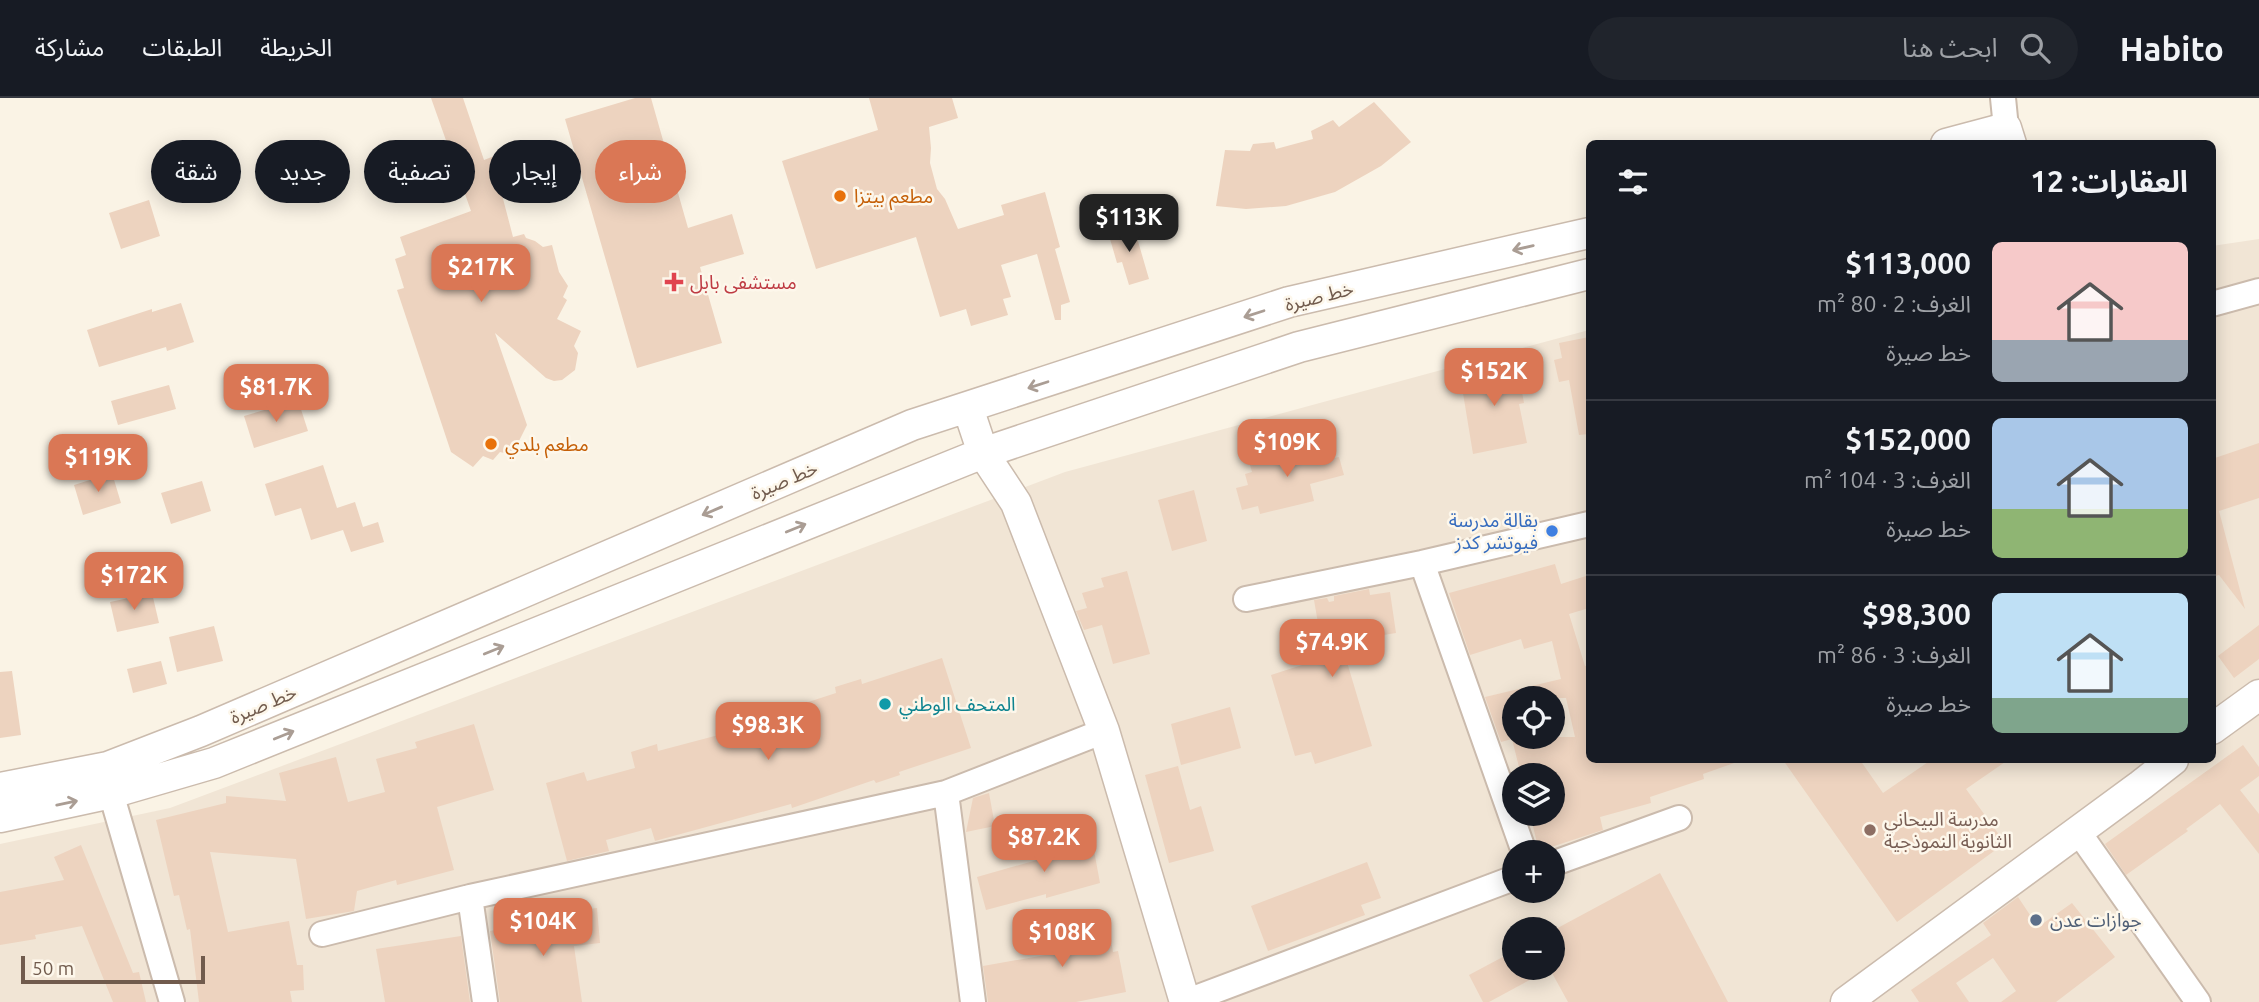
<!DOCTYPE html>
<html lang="ar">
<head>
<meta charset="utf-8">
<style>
  :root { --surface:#171b24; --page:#20242c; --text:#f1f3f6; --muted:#9ea1a6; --line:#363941; --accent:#da7755 }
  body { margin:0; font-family:Ubuntu,"Noto Sans Arabic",sans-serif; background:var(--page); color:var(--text); direction:rtl; height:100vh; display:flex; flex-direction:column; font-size:26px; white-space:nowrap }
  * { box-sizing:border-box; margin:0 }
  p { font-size:23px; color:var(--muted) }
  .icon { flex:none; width:38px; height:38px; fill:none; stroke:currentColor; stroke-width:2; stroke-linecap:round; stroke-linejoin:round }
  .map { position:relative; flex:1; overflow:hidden; direction:ltr }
  .details { position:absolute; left:1586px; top:42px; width:630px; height:623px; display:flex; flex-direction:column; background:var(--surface); border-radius:10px; box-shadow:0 4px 18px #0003; direction:rtl }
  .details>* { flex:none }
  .guide { position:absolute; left:21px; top:42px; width:665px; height:63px; direction:rtl; display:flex; gap:14px }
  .buttons { position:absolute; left:1502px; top:588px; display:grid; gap:14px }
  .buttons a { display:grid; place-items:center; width:63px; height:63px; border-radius:50%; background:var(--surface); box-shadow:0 4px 18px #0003; font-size:35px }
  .scale { position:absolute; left:21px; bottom:18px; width:184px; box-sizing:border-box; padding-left:7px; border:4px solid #715b4d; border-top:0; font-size:19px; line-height:24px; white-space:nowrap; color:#715b4d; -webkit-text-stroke:5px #fdf7eb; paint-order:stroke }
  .price { position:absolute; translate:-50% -60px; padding:0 16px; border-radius:14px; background:var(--accent); color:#fff; font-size:23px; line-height:46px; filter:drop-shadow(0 2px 4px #0008) }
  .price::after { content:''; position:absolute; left:50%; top:42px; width:21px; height:16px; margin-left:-10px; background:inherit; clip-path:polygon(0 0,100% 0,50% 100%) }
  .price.on { background:#222; color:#fff }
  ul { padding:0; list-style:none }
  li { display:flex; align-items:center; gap:21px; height:175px; padding:0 28px }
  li+li { border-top:2px solid var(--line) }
  li span { display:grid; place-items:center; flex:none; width:196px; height:140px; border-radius:10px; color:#555 }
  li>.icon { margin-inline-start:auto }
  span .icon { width:84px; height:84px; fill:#fffc; stroke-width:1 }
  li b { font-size:30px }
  h2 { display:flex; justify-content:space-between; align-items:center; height:84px; padding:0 28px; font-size:30px }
  .pill { padding:0 24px; border-radius:32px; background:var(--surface); box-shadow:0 4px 18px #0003; font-size:24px; line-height:63px }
  .pill.on { background:var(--accent); color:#fff }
  header { display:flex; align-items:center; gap:42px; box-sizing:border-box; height:98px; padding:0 35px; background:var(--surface); border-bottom:2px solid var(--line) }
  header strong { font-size:33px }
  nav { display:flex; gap:38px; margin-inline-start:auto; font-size:24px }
  .search { width:490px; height:63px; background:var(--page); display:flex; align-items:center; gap:18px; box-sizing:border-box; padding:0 24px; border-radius:38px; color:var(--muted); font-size:26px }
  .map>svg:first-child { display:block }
  .residential { fill:#f1e5d5; fill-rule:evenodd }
  .building { fill:#edd3bf; fill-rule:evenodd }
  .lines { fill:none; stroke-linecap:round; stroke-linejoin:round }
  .minor-casing { stroke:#cbbbad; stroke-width:28 }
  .tertiary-casing { stroke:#cbbbad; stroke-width:33 }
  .minor { stroke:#fff; stroke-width:24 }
  .tertiary { stroke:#fff; stroke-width:30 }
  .oneway { stroke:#aa9d94 }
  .food-dot { fill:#e8710a; stroke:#fdf7eb; stroke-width:2.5 }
  .health-dot { fill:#e0444e; stroke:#fdf7eb; stroke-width:2.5 }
  .shop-dot { fill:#3f7fe0; stroke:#fdf7eb; stroke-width:2.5 }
  .culture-dot { fill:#0f9aa8; stroke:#fdf7eb; stroke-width:2.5 }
  .education-dot { fill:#8d6e63; stroke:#fdf7eb; stroke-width:2.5 }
  .service-dot { fill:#5c6f8a; stroke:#fdf7eb; stroke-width:2.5 }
  .labels { text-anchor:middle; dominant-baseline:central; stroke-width:5; stroke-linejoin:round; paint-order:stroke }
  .food-label { font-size:19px; fill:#c56008; stroke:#fdf7eb; text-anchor:start }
  .health-label { font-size:19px; fill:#be3a42; stroke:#fdf7eb; text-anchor:start }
  .street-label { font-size:19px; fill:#715b4d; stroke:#fdf7eb }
  .shop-label { font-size:19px; fill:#366cbe; stroke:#fdf7eb; text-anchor:end }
  .culture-label { font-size:19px; fill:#0d838f; stroke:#fdf7eb; text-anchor:start }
  .education-label { font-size:19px; fill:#785e54; stroke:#fdf7eb; text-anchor:start }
  .service-label { font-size:19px; fill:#4e5e75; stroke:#fdf7eb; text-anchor:start }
</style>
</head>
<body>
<header>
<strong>Habito</strong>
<div class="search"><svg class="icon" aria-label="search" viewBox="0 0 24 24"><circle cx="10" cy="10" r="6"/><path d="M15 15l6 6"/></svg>ابحث هنا</div>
<nav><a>الخريطة</a><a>الطبقات</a><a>مشاركة</a></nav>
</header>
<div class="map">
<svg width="2259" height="904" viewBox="0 0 2259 904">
  <rect width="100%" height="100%" fill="#faf3e5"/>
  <path class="residential" d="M2259,141V904H0V746L170,710L1065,374L1589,232V662H2212V148ZM1514,600H1552V639H1514ZM1514,677H1552V716H1514ZM1514,754H1552V793H1514ZM1514,831H1552V870H1514Z"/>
  <path class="building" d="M431,0H463L484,62L497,57L509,90L501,93L513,139L524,136L526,140L535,143L543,149L552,147L559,174L568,188L563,199L567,202L557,221L581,233L574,248L578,255L575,272L562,282L554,283L546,280L495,235L527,327L512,357L500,354L493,362L483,358L473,369L451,354L397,192L404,190L395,161L406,157L400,139L471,113Z
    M635,0H651L688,130L732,116L744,156L700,169L722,245L637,270L565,21Z
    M869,0H952L958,20L929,29L931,50L930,65L937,91L945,101L958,131L1004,117L1001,107L1045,94L1060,149L1055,151L1070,204L1061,207V222H1055L1037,156L1001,167L1011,199L1003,201L1008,217L971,228L966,211L940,219L916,139L816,171L782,63L878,32Z
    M1374,4L1411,44L1381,68L1335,94L1286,108L1246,111L1216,108L1225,52L1250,53L1253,46L1274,44L1276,51L1313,41L1311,33L1333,22L1339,29Z
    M149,102L160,138L121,151L109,115Z
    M1133,126L1149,181L1129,187L1122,164L1117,165L1108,134Z
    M181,205L194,244L167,253L166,249L99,269L87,232L152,211V214Z
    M1589,239V336L1579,337L1569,282L1559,284L1554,262L1562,260L1559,245Z
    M1517,266L1524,305L1519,306L1527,345L1473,356L1460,277Z
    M169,287L176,311L118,327L111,303Z
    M298,302L308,333L254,350L244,318Z
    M1320,345L1324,362L1339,359L1344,377L1310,386L1314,403L1260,416L1258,408L1242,412L1236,390L1248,387L1245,376L1252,374L1249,363Z
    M2259,345V400L2219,413L2245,511L2219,477L2212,479V361Z
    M323,367L337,410L355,404L363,429L378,424L384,444L351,454L343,432L311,442L301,410L275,418L265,386Z
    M112,375L121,405L83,417L74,387Z
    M202,383L211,413L171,426L161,395Z
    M1194,392L1207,443L1172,453L1158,402Z
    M1555,466L1561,486L1589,477V510L1569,516L1585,568L1589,567V662H1737V664L1703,676L1704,681L1650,699L1651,705L1600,719L1603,732L1539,753L1530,716H1552V677H1521L1512,641L1501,644L1485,599L1561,581L1552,543L1524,551L1521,541L1470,557L1449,495ZM1514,595V600H1566L1575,639H1514Z
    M1127,473L1150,556L1113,566L1102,527L1084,532L1076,513L1087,510L1082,495L1104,489L1101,480Z
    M1369,491L1370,497L1390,494L1396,535L1341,544L1372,648L1315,666L1311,654L1295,658L1271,577L1324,560L1314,502L1327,500L1329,504L1334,503V498Z
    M152,495L159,525L117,534L110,504Z
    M2259,527V561L2234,580L2218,558Z
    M214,528L223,563L177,574L169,539Z
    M942,560L971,650L899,674L900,677L876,685L874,682L792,710L791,706L655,743L651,730L606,742L609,753L567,763L546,685L584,674L587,683L635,670L631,654L657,646L658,653L764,625L762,619L836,595L835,589L861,581L862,586Z
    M161,563L167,586L133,595L127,571Z
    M12,573L21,637L0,640V574Z
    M1230,609L1241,650L1181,667L1171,626Z
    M474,626L494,692L437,709L454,772L397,787L396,782L357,793L354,813L306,821L296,761L210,754L228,834L289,823L297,867H303L304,892L290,893L292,904H199L190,831L187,832L179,797L174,798L156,722L226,705V698L286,703L279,675L336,659L348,704L385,694L376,661L417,650L415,644Z
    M2243,647L2259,669V678L2240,692L2259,716V756L2220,706L2186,731L2188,733L2126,777L2105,746Z
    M1783,662H1860L1883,695L1931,662H2008L1966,691L2005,745L1897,824Z
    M1178,668L1190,712L1201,708L1214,753L1169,765L1145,677Z
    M989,695L995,728L966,734L973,700Z
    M1091,736L1100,785L1046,800V796L986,812L977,779L1044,760L1041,746Z
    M81,747L133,875L139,874L146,904H113L82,828L35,837L36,841L0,847V794L64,782L54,759Z
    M1367,764L1381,800L1361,807L1365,817L1268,853L1251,808Z
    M1660,775L1728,904H1568L1552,875V870L1489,904H1483L1469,877L1514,853V870H1552V833Z
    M2018,799L2038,829L2072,805L2115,859L2056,904H2001L2016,893L1993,860L1956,885L1969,904H1919L1911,892L1991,837L1983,825Z
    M597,810L600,845L574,848L582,904H500L490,833L552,822L551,815Z
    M1107,818L1113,854L1118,853L1126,894L1076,904H988L983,868L1057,855L1052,831Z
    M461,838L470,904H385L376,851Z"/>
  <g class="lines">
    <defs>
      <path id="minor" d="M2003,0L2006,30
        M2212,206L2259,193
        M1422,465L1524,754
        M1246,501L1422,465L1589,426
        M111,695L172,904
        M2077,732L2198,904
        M1552,766L1679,720
        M470,799L485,904
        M322,836L470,799L946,695
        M973,904L946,695L1104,633
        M1185,904L1514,780"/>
      <path id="tertiary" d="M1946,46L2006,30L2011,46
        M968,310L983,355L1016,405L1104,633L1185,904
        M2212,631L2259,597
        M0,690L108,669L201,633L912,327L1289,204L1589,135
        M0,719L111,695L214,665L983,355L1299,249L1589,176
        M1846,904L2141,687L2173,662"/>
    </defs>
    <use href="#minor" class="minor-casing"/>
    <use href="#tertiary" class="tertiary-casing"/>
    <use href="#minor" class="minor"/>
    <use href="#tertiary" class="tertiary"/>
  </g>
  <defs><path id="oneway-shaft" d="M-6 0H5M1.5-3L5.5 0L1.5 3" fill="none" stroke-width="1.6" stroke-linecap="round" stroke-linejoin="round" transform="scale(1.75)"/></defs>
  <g class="oneway">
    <use href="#oneway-shaft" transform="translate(1523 150) rotate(167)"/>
    <use href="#oneway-shaft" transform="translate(1254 216) rotate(162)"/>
    <use href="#oneway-shaft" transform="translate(1038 287) rotate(162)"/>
    <use href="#oneway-shaft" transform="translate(712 413) rotate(157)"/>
    <use href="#oneway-shaft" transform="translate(796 430) rotate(-22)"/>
    <use href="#oneway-shaft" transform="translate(494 552) rotate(-22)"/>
    <use href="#oneway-shaft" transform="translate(284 637) rotate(-22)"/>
    <use href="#oneway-shaft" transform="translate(67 705) rotate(-12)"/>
  </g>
  <g class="food-dot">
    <circle cx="840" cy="98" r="7"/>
    <circle cx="491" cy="346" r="7"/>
  </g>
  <path class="health-dot" d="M670.5 173.5h7v7h7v7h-7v7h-7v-7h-7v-7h7z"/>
  <circle class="shop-dot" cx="1552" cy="433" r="7"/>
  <circle class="culture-dot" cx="885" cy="606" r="7"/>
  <circle class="education-dot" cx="1870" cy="732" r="7"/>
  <circle class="service-dot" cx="2036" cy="822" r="7"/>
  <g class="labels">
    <g class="food-label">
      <text x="854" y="98">مطعم بيتزا</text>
      <text x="505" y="346">مطعم بلدي</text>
    </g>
    <g class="health-label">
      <text x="690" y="184">مستشفى بابل</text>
    </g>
    <g class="street-label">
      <text transform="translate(1319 198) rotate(-14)">خط صيرة</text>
      <text transform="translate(784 382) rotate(-23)">خط صيرة</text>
      <text transform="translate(263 606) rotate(-23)">خط صيرة</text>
    </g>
    <g class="shop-label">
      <text x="1538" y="422">بقالة مدرسة<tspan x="1538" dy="22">فيوتشر كدز</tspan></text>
    </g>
    <g class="culture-label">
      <text x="899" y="606">المتحف الوطني</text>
    </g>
    <g class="education-label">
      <text x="1884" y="721">مدرسة البيحاني<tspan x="1884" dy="22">الثانوية النموذجية</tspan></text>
    </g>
    <g class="service-label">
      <text x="2050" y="822">جوازات عدن</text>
    </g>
  </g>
</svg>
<div class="buttons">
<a><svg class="icon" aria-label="locate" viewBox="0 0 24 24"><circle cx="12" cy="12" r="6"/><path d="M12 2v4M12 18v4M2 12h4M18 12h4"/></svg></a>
<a><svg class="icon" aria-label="layers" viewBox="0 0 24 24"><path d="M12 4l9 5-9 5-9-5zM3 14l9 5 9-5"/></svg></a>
<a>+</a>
<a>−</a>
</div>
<div class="scale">50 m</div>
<b class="price on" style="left:1129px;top:156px">$113K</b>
<b class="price" style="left:481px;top:206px">$217K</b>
<b class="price" style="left:1494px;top:310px">$152K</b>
<b class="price" style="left:276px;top:326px">$81.7K</b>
<b class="price" style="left:1287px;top:381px">$109K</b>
<b class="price" style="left:98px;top:396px">$119K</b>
<b class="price" style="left:134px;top:514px">$172K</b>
<b class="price" style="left:1332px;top:581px">$74.9K</b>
<b class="price" style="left:768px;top:664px">$98.3K</b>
<b class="price" style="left:1044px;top:776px">$87.2K</b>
<b class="price" style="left:543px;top:860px">$104K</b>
<b class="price" style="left:1062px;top:871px">$108K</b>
<div class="guide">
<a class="pill on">شراء</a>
<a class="pill">إيجار</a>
<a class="pill">تصفية</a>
<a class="pill">جديد</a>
<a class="pill">شقة</a>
</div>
<section class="details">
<h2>العقارات: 12<svg class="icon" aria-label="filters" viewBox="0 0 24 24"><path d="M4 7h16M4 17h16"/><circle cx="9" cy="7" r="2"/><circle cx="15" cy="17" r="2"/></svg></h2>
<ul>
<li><span style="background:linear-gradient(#f6c9c9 70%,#9aa5b1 0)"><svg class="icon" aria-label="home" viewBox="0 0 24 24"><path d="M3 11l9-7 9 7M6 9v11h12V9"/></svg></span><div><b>$113,000</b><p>الغرف: 2 · 80 m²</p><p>خط صيرة</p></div></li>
<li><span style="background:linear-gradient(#a9c7e8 65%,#8fb573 0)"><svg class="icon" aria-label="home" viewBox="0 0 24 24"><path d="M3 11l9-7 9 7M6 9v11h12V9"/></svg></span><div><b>$152,000</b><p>الغرف: 3 · 104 m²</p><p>خط صيرة</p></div></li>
<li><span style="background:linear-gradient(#bfe0f5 75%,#7fa58c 0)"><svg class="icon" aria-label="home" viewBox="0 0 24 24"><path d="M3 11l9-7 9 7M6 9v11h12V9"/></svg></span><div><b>$98,300</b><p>الغرف: 3 · 86 m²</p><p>خط صيرة</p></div></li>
</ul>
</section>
</div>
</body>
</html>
